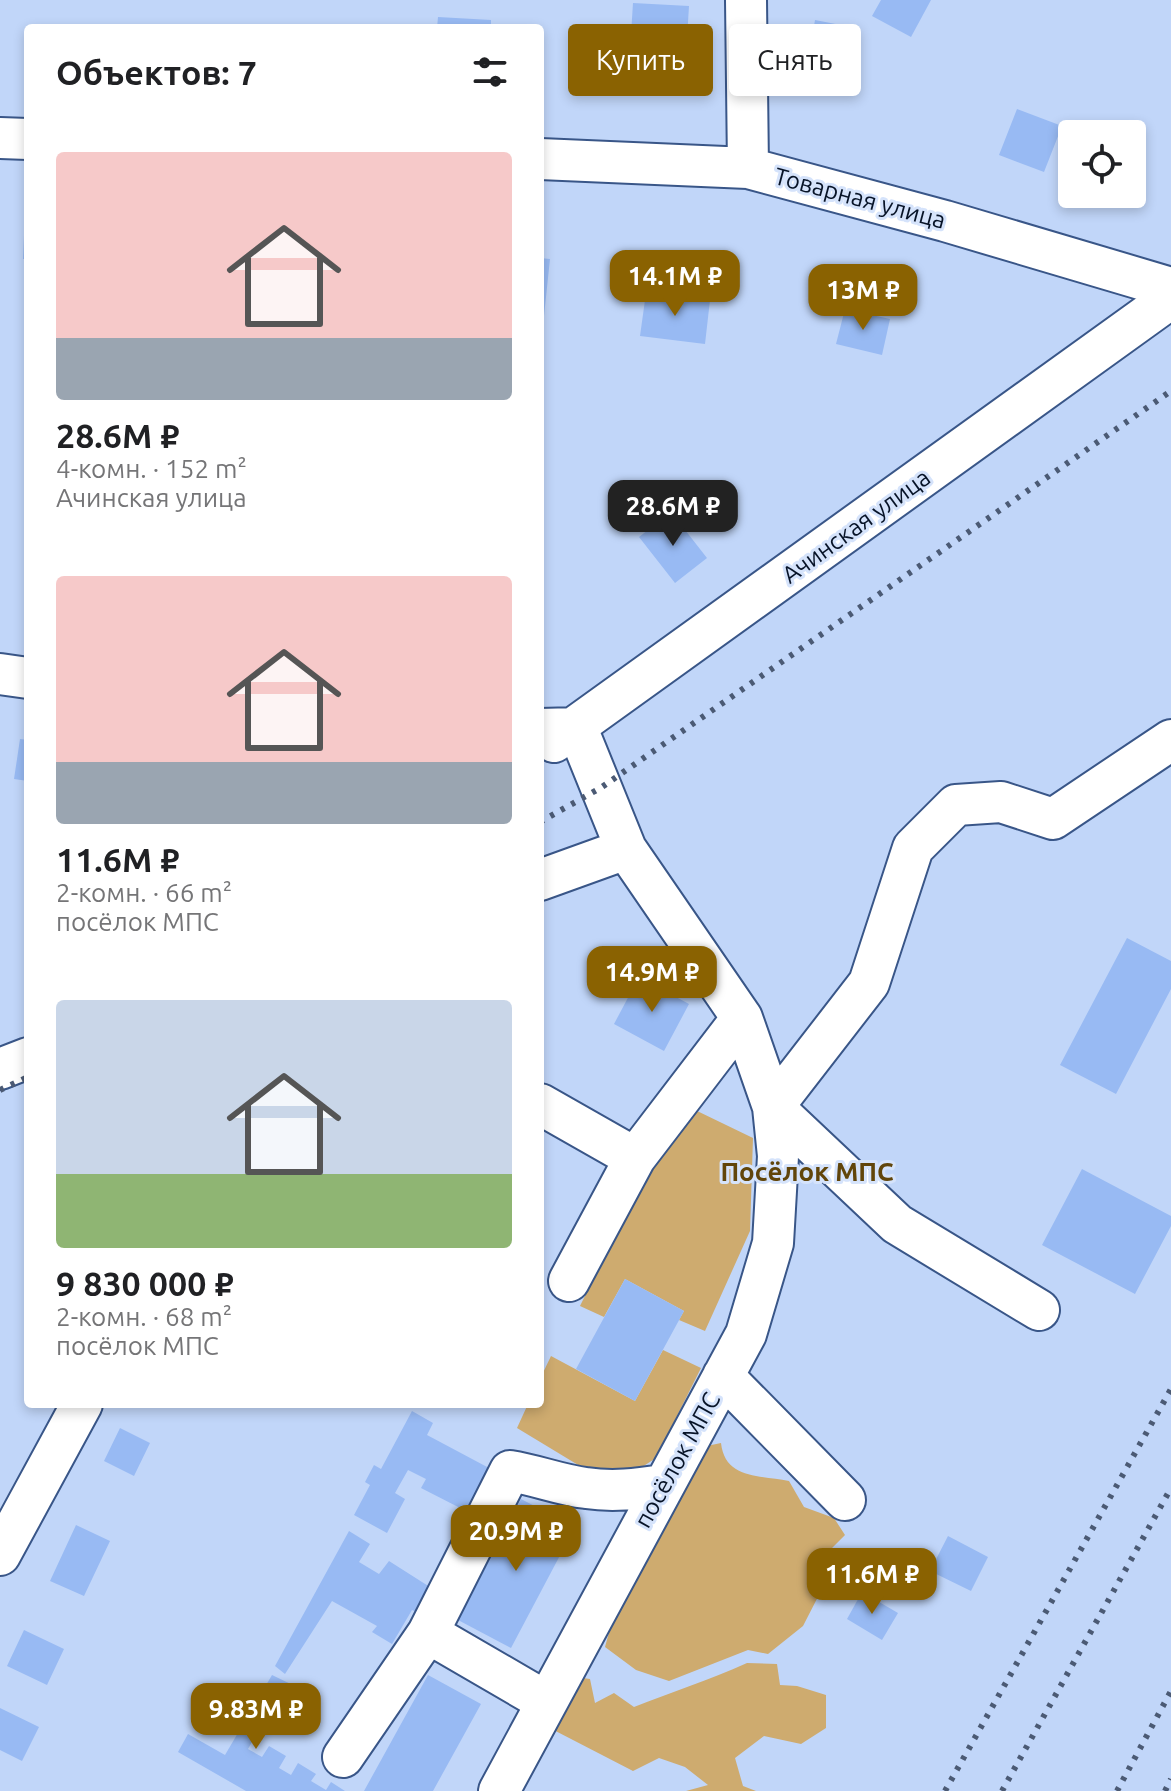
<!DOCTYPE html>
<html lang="ru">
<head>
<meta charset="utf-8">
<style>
  :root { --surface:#fff; --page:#f2f2f2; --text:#202124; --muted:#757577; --accent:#8a6201 }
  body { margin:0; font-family:Ubuntu,sans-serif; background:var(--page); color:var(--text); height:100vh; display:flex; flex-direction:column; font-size:30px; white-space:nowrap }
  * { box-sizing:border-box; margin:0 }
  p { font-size:26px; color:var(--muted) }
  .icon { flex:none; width:44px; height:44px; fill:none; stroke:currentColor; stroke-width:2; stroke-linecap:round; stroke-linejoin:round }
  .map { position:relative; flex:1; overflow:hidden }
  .side { position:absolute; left:24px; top:24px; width:520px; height:1384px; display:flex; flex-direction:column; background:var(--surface); border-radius:8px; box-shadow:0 4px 12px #0003 }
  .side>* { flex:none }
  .guide { position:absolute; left:568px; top:24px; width:482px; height:72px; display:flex; gap:16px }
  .fabs { position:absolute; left:1058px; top:120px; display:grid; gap:16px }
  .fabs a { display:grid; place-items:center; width:88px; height:88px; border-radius:8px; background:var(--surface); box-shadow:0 4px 12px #0003; font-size:40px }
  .price { position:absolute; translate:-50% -68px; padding:0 18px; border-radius:16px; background:var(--accent); color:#fff; font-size:26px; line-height:52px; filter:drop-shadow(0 2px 4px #0008) }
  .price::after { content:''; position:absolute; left:50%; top:48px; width:24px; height:18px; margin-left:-12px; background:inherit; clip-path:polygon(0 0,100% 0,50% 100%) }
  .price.active { background:#222; color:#fff }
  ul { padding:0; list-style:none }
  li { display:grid; align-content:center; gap:16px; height:424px; padding:0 32px }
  li span { display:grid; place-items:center; height:248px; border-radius:8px; color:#555 }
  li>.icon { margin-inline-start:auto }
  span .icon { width:144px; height:144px; fill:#fffc; stroke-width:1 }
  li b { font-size:34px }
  h2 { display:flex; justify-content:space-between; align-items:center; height:96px; padding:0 32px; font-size:34px }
  .pill { padding:0 28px; border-radius:8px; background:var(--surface); box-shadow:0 4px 12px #0003; font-size:28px; line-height:72px }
  .pill.active { background:var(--accent); color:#fff }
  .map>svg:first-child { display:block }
  .green { fill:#ceab6f }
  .building { fill:#98baf3 }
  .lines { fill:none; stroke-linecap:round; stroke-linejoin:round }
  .minor-casing { stroke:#395688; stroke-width:44 }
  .minor { stroke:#fff; stroke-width:40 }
  .rail { stroke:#4b5a74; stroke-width:6; stroke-dasharray:4 8; stroke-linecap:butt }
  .labels { text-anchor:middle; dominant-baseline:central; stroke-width:6; stroke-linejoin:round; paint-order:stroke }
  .street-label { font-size:24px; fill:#071327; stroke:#d5e3fb }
  .neighbourhood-label { font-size:26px; font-weight:bold; fill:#61450a; stroke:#d5e3fb }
</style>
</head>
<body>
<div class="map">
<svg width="1171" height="1791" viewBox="0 0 1171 1791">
  <rect width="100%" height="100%" fill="#c1d6f9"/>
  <path class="green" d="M693,1109L753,1138L750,1231L705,1331L679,1320L684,1311L625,1279L604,1317L580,1306L663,1138Z
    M663,1350L701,1368L656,1458L639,1469L593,1474L517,1428L528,1404H540V1379L551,1356L635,1401Z
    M721,1443C725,1479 759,1475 789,1481L804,1507L834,1518L845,1535L831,1549L824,1560L822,1589L803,1626L768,1654L748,1650L669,1681L636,1670L605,1647L613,1618L702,1447Z
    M747,1663L777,1664L780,1685L797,1686L826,1695V1728L801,1744L764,1736L735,1758L743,1786L756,1791H686L708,1785L685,1767L659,1758L633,1771L542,1724L569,1676L590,1679L595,1703L614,1693L634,1707C672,1692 709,1680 747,1663Z"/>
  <path class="building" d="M881,0H931L911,37L872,16Z
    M633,3L689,6L685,71L629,66Z
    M438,17L491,20V28H437Z
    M815,20L851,27L843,69L808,62Z
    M1017,109L1062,126L1044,172L999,155Z
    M25,212H28V259H23Z
    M540,258L550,259L544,316L540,315Z
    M646,293L710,300L705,344L640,336Z
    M845,309L890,319L882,355L836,344Z
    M671,512L707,558L675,583L639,537Z
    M20,739L28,740V781L14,779Z
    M1127,938L1171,961V989L1116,1094L1060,1065Z
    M639,977L689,1004L664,1051L614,1024Z
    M1082,1169L1171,1216V1226L1135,1294L1042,1245Z
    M625,1279L684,1311L635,1401L576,1369Z
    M412,1411L433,1423L427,1435L489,1468L466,1511L421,1488L426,1479L408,1470L395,1493L405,1499L387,1533L354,1515L370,1485L365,1482L374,1465L381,1469Z
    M120,1428L150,1443L134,1476L104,1461Z
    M521,1499L575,1527L511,1648L458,1620Z
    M76,1525L110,1541L84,1596L50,1581Z
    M349,1531L370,1544L359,1562L379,1574L389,1561L433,1589L419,1613L412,1610L392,1644L372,1632L377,1626L332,1601L285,1674L275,1666Z
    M948,1536L988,1557L971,1591L930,1571Z
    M862,1592L898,1613L882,1640L847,1619Z
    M24,1630L64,1649L47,1685L7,1666Z
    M272,1675L299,1688L293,1701L280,1694L270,1712L289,1723L281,1734L262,1724L248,1749L262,1757L269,1746L286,1756L279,1768L291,1775L298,1763L316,1774L311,1781L326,1790L331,1782L345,1791H246L178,1752L188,1734L225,1755Z
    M428,1675L481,1704L433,1791H364Z
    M0,1708L39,1727L22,1761L0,1750Z"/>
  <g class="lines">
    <defs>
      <path id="minor" d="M746,0L748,168
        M0,138L28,139
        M540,159L748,168L945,221L1171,288
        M0,674L28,678
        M540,729L577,728L626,849L742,1018L773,1107L897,1224L1039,1310
        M554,742L1171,298
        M540,880L626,849
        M0,1069L28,1058
        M540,1104L635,1158L742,1018
        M569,1281L635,1158
        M723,1376L845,1500
        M0,1555L82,1404
        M545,1701L428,1633L510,1471C536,1475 560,1485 586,1488C613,1492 637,1489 663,1485
        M343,1757L428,1633
        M499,1791L746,1334L773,1243L778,1156L773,1107L869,983L913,848L956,805L1001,802L1053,819L1171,740"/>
    </defs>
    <use href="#minor" class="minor-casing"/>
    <use href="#minor" class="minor"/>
    <path class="rail" d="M540,822L602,787L1171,391
      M0,1090L28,1077
      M945,1791L1171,1389
      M1002,1791L1171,1488
      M1117,1791L1171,1691
      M1165,1791L1171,1779"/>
  </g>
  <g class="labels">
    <g class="street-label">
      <text transform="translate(860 198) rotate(15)">Товарная улица</text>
      <text transform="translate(856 526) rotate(-36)">Ачинская улица</text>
      <text transform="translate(677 1460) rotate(-61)">посёлок МПС</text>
    </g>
    <g class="neighbourhood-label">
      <text x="807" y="1171">Посёлок МПС</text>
    </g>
  </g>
</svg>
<div class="fabs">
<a><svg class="icon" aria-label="locate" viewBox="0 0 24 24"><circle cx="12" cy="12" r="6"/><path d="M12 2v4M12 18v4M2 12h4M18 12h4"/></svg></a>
</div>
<b class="price" style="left:675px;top:318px">14.1M ₽</b>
<b class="price" style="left:863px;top:332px">13M ₽</b>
<b class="price active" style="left:673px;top:548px">28.6M ₽</b>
<b class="price" style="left:652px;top:1014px">14.9M ₽</b>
<b class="price" style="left:516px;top:1573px">20.9M ₽</b>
<b class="price" style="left:872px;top:1616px">11.6M ₽</b>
<b class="price" style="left:256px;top:1751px">9.83M ₽</b>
<div class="guide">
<a class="pill active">Купить</a>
<a class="pill">Снять</a>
</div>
<section class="side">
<h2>Объектов: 7<svg class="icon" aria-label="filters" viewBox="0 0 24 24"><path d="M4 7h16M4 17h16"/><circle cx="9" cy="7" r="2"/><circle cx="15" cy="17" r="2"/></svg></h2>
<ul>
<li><span style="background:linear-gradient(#f6c9c9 75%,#9aa5b1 0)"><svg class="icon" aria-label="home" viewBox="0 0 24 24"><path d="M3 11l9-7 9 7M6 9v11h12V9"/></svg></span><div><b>28.6M ₽</b><p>4-комн. · 152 m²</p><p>Ачинская улица</p></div></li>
<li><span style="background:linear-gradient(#f6c9c9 75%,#9aa5b1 0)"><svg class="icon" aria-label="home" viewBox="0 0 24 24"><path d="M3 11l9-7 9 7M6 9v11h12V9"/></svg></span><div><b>11.6M ₽</b><p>2-комн. · 66 m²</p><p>посёлок МПС</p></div></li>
<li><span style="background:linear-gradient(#c9d6e8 70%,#8fb573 0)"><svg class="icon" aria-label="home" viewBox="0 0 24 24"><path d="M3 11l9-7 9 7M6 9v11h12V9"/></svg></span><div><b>9 830 000 ₽</b><p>2-комн. · 68 m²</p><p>посёлок МПС</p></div></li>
</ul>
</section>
</div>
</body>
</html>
